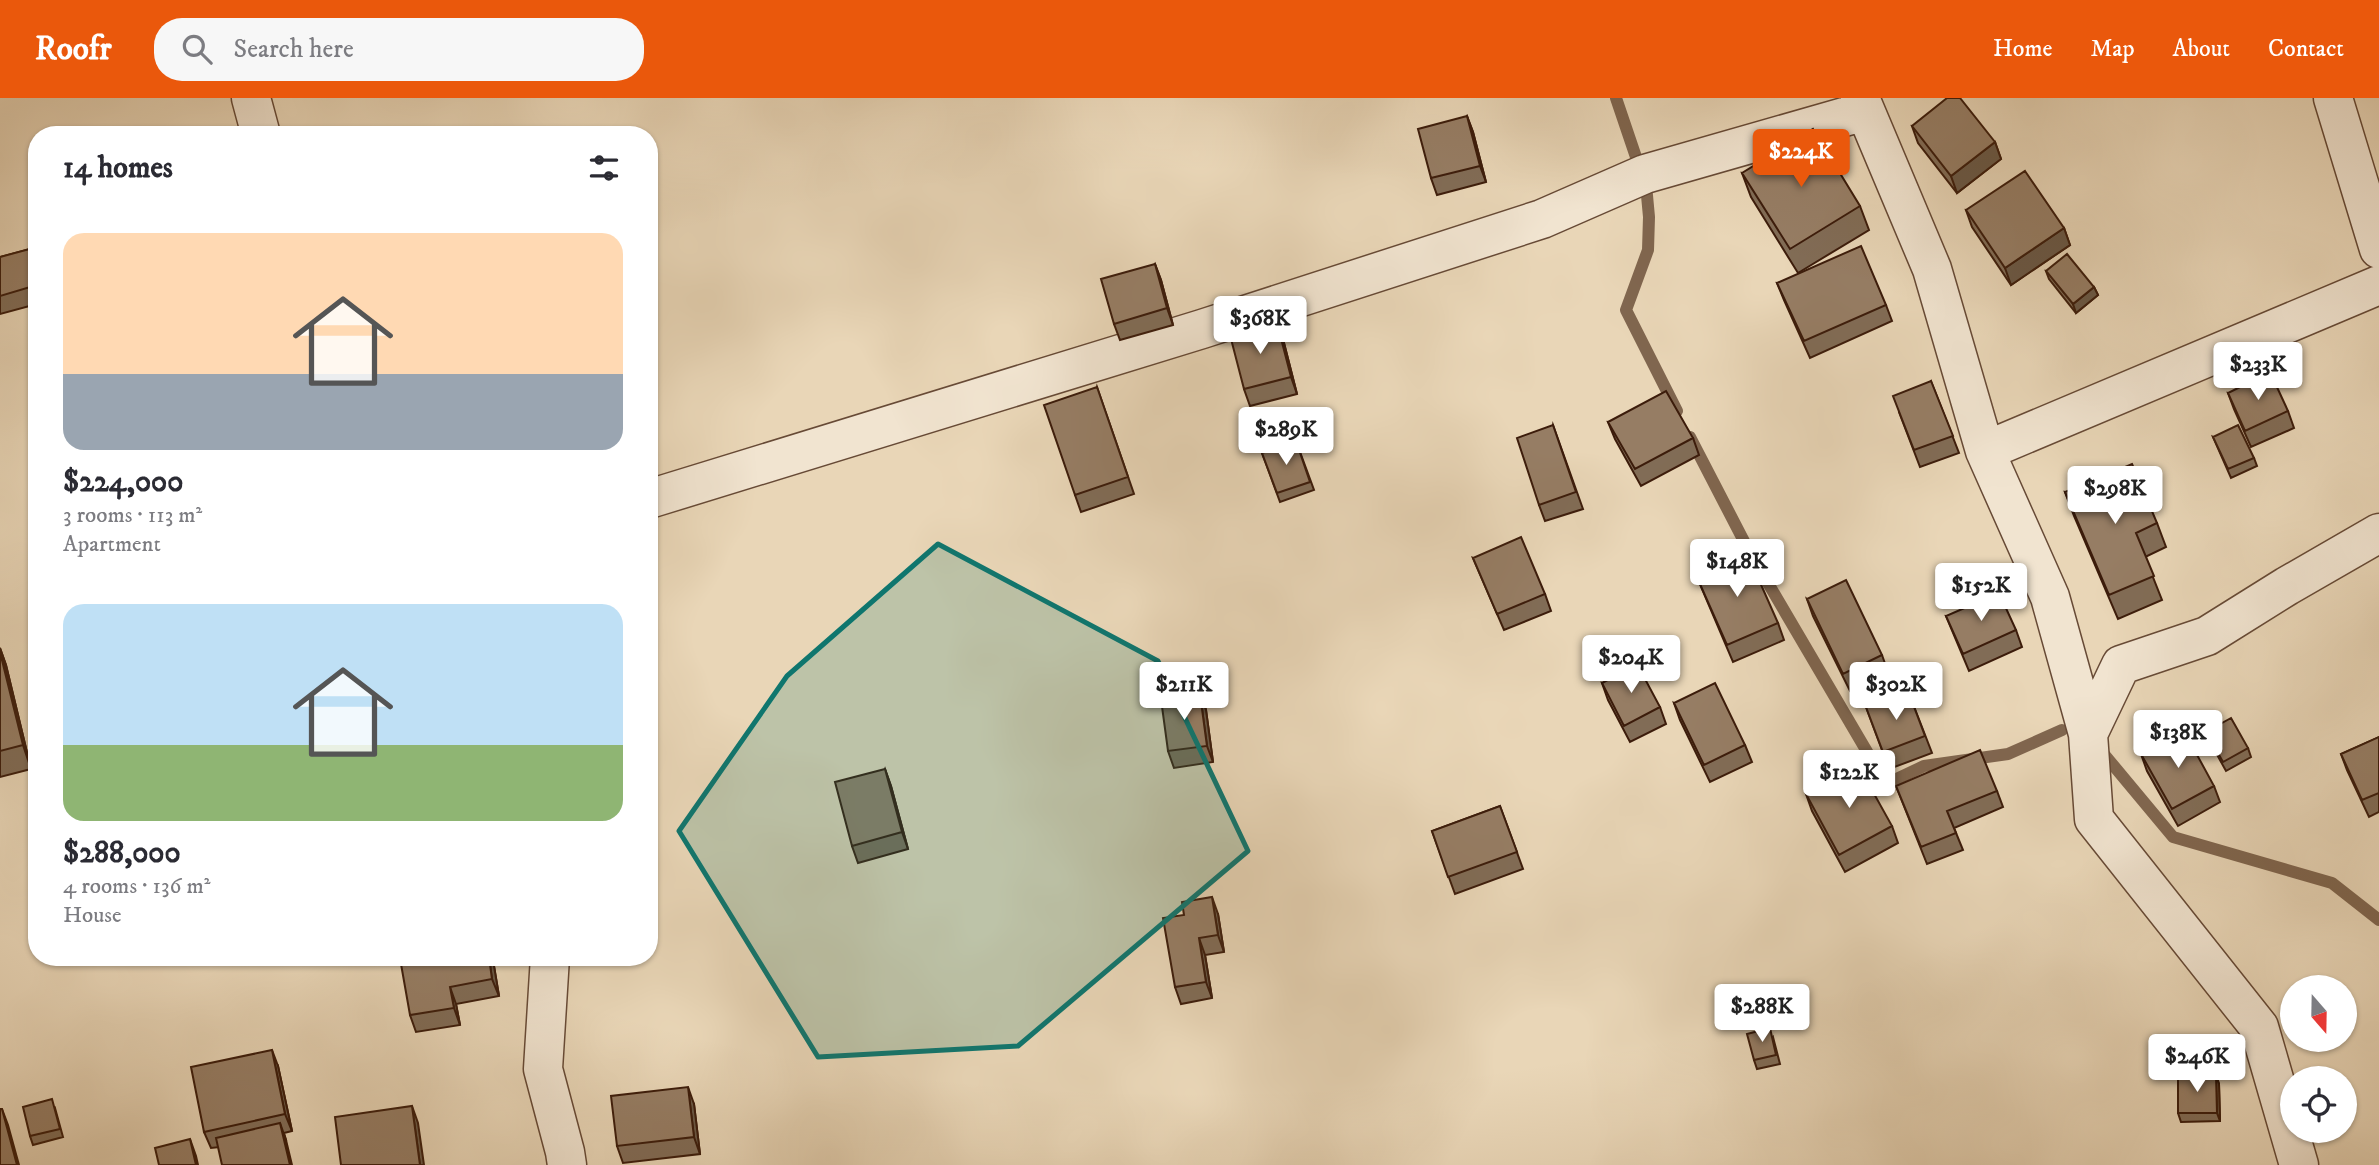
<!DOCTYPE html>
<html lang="en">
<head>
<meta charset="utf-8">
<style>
  :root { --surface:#fff; --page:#f7f7f7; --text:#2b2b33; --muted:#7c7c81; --accent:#ea580c }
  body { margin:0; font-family:"IM FELL DW Pica",serif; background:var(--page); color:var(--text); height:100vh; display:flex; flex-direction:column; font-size:26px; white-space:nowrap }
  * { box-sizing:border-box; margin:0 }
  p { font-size:23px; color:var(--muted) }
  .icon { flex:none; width:38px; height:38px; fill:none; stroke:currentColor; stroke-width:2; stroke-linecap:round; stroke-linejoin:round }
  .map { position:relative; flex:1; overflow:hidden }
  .details { position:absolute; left:28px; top:28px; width:630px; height:840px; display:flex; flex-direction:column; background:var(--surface); border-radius:28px; box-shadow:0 2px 5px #0004 }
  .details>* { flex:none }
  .needle { width:46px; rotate:160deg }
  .tools { position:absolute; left:2280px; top:877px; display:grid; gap:14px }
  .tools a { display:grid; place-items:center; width:77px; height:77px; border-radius:50%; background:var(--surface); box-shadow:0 2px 5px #0004; font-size:35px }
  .price { position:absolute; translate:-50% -60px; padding:0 16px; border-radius:7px; background:#fff; color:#222; font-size:23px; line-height:46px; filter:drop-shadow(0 2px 4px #0008) }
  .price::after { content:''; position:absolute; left:50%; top:42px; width:21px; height:16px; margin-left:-10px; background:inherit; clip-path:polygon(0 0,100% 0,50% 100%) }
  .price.active { background:var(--accent); color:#fff }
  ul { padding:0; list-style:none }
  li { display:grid; align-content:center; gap:14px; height:371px; padding:0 35px }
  li span { display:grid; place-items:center; height:217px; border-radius:21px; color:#555 }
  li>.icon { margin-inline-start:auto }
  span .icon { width:126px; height:126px; fill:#fffc; stroke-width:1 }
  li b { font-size:30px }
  h2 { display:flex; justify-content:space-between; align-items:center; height:84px; padding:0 35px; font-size:30px }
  header { display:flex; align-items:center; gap:42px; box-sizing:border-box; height:98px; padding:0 35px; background:var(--accent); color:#fff }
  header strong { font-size:33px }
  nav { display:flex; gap:38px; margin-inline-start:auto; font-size:24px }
  .search { width:490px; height:63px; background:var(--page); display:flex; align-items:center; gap:18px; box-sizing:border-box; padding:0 24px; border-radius:28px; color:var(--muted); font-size:26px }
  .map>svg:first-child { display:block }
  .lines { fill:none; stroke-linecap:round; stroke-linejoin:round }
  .stream { stroke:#80664f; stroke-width:12 }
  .minor-casing { stroke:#674a36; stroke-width:41 }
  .minor { stroke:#f1e4d0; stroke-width:38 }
  .wall { fill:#816c56; stroke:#3c1c0b; stroke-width:2 }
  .shaded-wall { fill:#695846; stroke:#3c1c0b; stroke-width:2 }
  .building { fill:#967d64; stroke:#3c1c0b; stroke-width:2 }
  .marked { fill:#0f766e; fill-opacity:0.2; stroke:#0f766e; stroke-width:5; stroke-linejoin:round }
</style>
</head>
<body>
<header>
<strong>Roofr</strong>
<div class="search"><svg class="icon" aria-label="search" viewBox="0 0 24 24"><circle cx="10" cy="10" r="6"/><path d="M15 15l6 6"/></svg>Search here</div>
<nav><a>Home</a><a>Map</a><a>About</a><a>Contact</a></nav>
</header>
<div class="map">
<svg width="2379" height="1067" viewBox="0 0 2379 1067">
  <rect width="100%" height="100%" fill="#e9d6b7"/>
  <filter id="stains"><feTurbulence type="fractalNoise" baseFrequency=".00286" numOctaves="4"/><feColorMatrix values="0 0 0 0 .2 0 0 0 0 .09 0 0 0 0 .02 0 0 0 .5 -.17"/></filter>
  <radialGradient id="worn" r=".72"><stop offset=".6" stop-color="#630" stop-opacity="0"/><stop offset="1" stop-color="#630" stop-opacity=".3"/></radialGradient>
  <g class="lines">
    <path class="stream" d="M1616,0L1638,65L1645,76L1649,119L1648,152L1626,212L1677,313
      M1690,339L1748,451L1886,686L1924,668L2008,656L2062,632
      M2098,649L2173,739L2332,785L2379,822"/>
    <defs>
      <path id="minor" d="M251,0L261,37
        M1860,0L1932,171L1985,353L2050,499L2088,636L2094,721L2259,929L2299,1067
        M2333,0L2379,151
        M1985,353L2379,187
        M649,401L1202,231L1542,121L1645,76L1865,13
        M2088,636L2121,567L2207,538L2287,488L2379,435
        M550,859L543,971L565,1054L567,1067"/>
    </defs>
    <use href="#minor" class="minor-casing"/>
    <use href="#minor" class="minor"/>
  </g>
  <path class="wall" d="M1467,18L1473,34L1486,84L1437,97L1431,80Z
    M1912,28L1995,44L2001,61L1957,95L1918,45Z
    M1742,75L1860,108L1869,132L1798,175L1751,99Z
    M1966,112L2064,130L2070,147L2011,187L1972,129Z
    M37,149V206L0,216V159Z
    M1155,166L1161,182L1173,227L1120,242L1114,226Z
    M2046,173L2094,189L2098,197L2076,215L2049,181Z
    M1777,185L1886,207L1892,223L1810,260L1784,202Z
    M1277,225L1283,241L1297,296L1250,308L1244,291Z
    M1931,283L1959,355L1920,369L1899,314Z
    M1097,289L1134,396L1081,414L1075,397Z
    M2228,295L2288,313L2294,330L2251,349L2234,311Z
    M1608,324L1693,340L1699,357L1641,388L1615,341Z
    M1553,327L1583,411L1545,423L1539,407Z
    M2213,339L2254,360L2257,368L2231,380Z
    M1296,343L1314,392L1280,404L1262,355Z
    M2065,394L2157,425L2166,449L2145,459L2162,502L2118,521L2074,418Z
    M1473,460L1545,496L1551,513L1504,532Z
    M1696,477L1778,525L1784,542L1733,564Z
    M1807,501L1882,557L1888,574L1850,593L1813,518Z
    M1946,518L2016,532L2022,549L1969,573Z
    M0,550L6,567L31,671L0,679Z
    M1602,585L1660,609L1666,626L1630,644L1608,602Z
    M1908,593L1932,655L1889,671L1866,609Z
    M1674,605L1745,647L1752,664L1710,684L1680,622Z
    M1206,612L1213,664L1174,670L1168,653Z
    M2206,634L2248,650L2251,659L2226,673L2209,642Z
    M2379,639V714L2369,719L2347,672L2341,656Z
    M2141,656L2214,688L2220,704L2178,728L2147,673Z
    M885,671L891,688L908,751L858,765L852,748Z
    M1896,688L1997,693L2003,709L1954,730L1963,752L1927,766Z
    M1806,696L1892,728L1898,745L1845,774L1812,713Z
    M1500,708L1523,771L1455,796L1432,733Z
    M1218,816L1224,854L1205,857L1212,900L1181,906L1175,889L1184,817Z
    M442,859H490L494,868L499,898L456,906L460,927L416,934L410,917Z
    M1773,939L1780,966L1757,971L1754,962Z
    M278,968L292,1033L284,1035L286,1042L211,1050L204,1034Z
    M2216,977L2219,986L2220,1023L2181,1024L2178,1015Z
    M694,1006L700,1056L623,1065L617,1048Z
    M55,1010L63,1039L33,1047L30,1038Z"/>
  <path class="shaded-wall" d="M1467,18L1473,34L1486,84L1480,68Z
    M1995,44L2001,61L1957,95L1951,78Z
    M2064,130L2070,147L2011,187L2005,170Z
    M1155,166L1161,182L1173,227L1167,210Z
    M2094,189L2098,197L2076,215L2073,206Z
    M1277,225L1283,241L1297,296L1291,279Z
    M0,550L6,567L31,671L23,647Z
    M1200,596L1206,612L1213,664L1207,648Z
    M885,671L891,688L908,751L902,734Z
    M1212,799L1218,816L1224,854L1218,837Z
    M1199,840L1205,857L1212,900L1206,884Z
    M489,859H490L494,868L499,898L492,881Z
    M450,889L456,906L460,927L454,910Z
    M272,952L278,968L292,1033L285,1016Z
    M2216,977L2219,986L2220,1023L2217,1015Z
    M688,989L694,1006L700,1056L694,1039Z
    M412,1008L418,1025L424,1067H420Z
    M2,1011L8,1027L19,1067H17Z
    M280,1025L286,1042L292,1067H290Z
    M190,1041L196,1058L198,1067H196Z"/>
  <path class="building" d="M1947,0H1960L1995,44L1951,78L1912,28Z
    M1467,18L1480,68L1431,80L1418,31Z
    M1813,31L1860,108L1790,151L1742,75Z
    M2025,73L2064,130L2005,170L1966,112Z
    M1861,148L1886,207L1804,243L1777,185Z
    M37,149V187L0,198V159Z
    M2067,156L2094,189L2073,206L2046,173Z
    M1155,166L1167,210L1114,226L1101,181Z
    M1277,225L1291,279L1244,291L1230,237Z
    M2270,274L2288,313L2245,333L2228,295Z
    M1931,283L1953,338L1914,352L1893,298Z
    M1097,289L1128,379L1075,397L1044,307Z
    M1666,293L1693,340L1635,371L1608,324Z
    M1553,327L1576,394L1539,407L1517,340Z
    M2238,327L2254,360L2228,371L2213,339Z
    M1296,343L1310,384L1277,395L1262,355Z
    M2132,366L2157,425L2136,435L2154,478L2109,497L2065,394Z
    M1521,439L1545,496L1497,516L1473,460Z
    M1747,455L1778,525L1727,547L1696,477Z
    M1846,482L1882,557L1843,576L1807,501Z
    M1999,495L2016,532L1963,556L1946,518Z
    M0,554L23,647L0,653Z
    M1637,566L1660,609L1624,628L1602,585Z
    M1715,585L1745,647L1704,667L1674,605Z
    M1908,593L1925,638L1883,654L1866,609Z
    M1200,596L1207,648L1168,653L1161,601Z
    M2231,620L2248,650L2223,664L2206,634Z
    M2184,633L2214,688L2172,711L2141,656Z
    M2379,639V695L2362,702L2341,656Z
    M1980,652L1997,693L1947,713L1956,735L1921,749L1896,688Z
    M1858,667L1892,728L1839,757L1806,696Z
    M885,671L902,734L852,748L835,684Z
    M1500,708L1517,754L1448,779L1432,733Z
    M1212,799L1218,837L1199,840L1206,884L1175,889L1163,820L1184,817L1182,804Z
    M442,859H489L492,881L450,889L454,910L410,917L401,866Z
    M1770,930L1776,957L1754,962L1747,936Z
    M272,952L285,1016L204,1034L191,969Z
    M2216,977L2217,1015H2178V978Z
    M688,989L694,1039L617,1048L611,998Z
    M52,1001L60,1031L30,1038L23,1009Z
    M412,1008L420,1067H341L335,1019Z
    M0,1011H2L17,1067H0Z
    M280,1025L290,1067H222L216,1040Z
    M190,1041L196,1067H159L155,1050Z"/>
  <path class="marked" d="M938,446L1158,563L1248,753L1018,948L818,959L679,733L787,578Z"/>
  <rect width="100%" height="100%" filter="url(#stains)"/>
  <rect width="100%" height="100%" fill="url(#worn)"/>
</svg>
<div class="tools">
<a><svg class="needle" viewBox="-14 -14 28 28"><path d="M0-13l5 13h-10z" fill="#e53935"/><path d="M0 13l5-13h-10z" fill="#7c7c81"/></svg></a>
<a><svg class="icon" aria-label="locate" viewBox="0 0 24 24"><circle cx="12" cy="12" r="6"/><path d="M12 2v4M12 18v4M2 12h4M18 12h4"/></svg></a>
</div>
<b class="price active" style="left:1801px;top:91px">$224K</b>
<b class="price" style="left:1260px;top:258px">$368K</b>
<b class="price" style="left:2258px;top:304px">$233K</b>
<b class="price" style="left:1286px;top:369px">$289K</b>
<b class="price" style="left:2115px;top:428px">$298K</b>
<b class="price" style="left:1737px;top:501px">$148K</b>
<b class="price" style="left:1981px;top:525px">$152K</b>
<b class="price" style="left:1631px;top:597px">$204K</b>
<b class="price" style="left:1184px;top:624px">$211K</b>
<b class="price" style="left:1896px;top:624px">$302K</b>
<b class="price" style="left:2178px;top:672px">$138K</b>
<b class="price" style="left:1849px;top:712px">$122K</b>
<b class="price" style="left:1762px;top:946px">$288K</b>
<b class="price" style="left:2197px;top:996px">$246K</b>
<section class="details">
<h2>14 homes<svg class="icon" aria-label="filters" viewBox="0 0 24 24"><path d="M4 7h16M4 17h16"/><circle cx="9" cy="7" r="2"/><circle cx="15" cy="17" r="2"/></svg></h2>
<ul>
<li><span style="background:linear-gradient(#ffd9b3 65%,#9aa5b1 0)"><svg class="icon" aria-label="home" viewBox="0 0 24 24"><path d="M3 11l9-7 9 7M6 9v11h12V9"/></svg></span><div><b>$224,000</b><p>3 rooms · 113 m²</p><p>Apartment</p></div></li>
<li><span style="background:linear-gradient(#bfe0f5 65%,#8fb573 0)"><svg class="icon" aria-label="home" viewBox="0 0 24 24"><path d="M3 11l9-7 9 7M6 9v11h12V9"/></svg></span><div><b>$288,000</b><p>4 rooms · 136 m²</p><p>House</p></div></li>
</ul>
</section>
</div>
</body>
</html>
